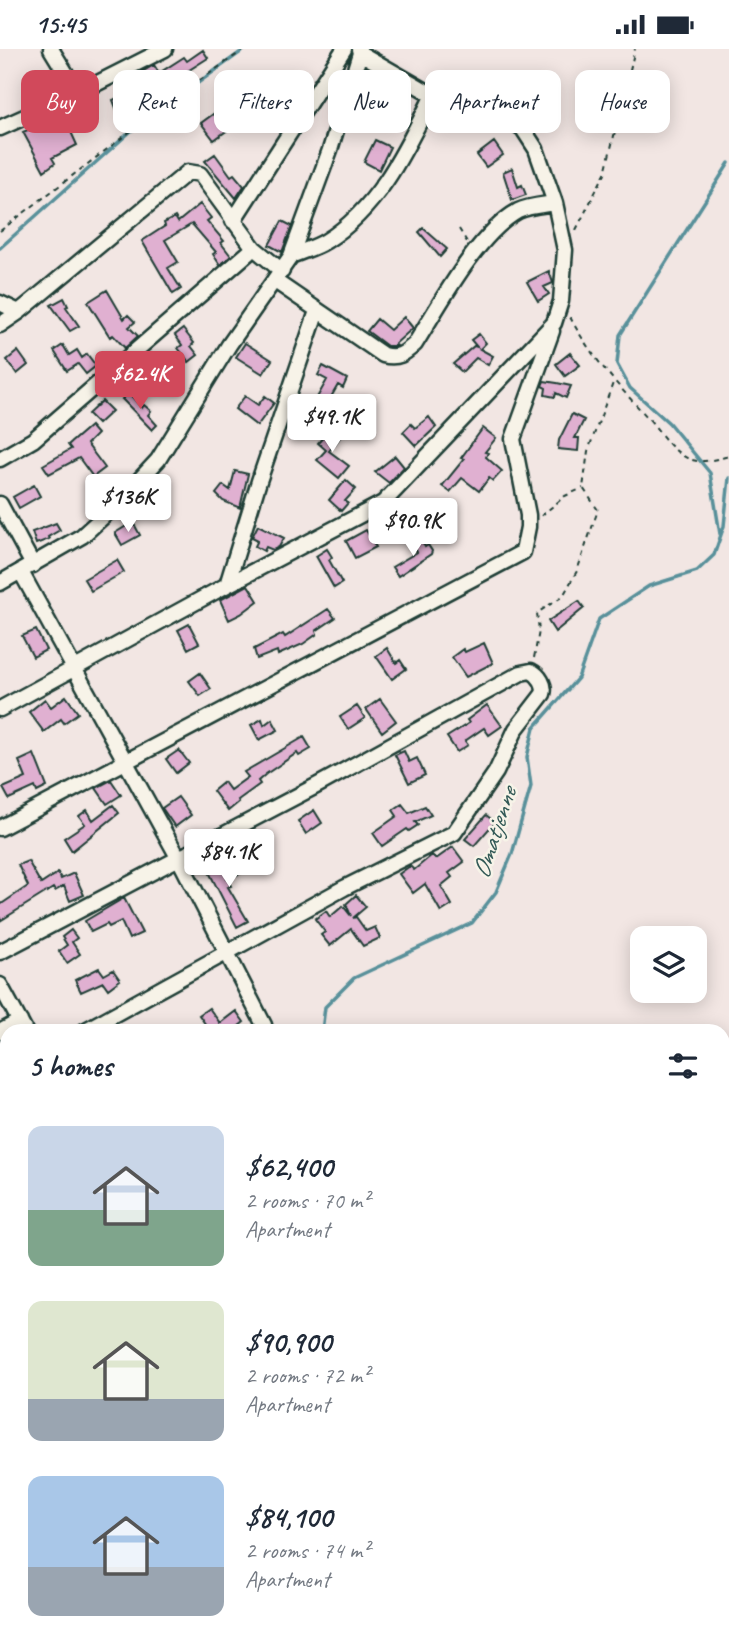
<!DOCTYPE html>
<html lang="en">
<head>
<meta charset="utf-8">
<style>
  :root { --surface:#fff; --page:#f6f6f7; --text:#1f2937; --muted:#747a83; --accent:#d1495b }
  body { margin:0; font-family:Caveat,sans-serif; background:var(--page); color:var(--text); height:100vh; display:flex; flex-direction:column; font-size:26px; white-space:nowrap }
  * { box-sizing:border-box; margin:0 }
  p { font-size:23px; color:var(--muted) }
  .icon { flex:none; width:38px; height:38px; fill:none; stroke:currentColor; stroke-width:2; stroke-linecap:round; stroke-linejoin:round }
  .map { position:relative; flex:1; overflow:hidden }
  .sheet { position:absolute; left:0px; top:975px; width:730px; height:625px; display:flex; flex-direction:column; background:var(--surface); border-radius:21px 21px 0 0; box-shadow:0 4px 18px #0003 }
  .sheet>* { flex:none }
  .hud { position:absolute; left:21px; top:21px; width:688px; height:63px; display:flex; gap:14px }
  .buttons { position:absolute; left:630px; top:877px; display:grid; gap:14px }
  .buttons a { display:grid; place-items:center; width:77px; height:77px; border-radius:14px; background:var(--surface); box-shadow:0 4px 18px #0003; font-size:35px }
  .price { position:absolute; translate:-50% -60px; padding:0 16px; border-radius:7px; background:#fff; color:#222; font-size:23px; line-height:46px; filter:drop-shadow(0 2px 4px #0008) }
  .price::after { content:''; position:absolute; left:50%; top:42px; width:21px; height:16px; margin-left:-10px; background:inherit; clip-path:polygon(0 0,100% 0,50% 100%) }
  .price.selected { background:var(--accent); color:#fff }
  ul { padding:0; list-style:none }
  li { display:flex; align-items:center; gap:21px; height:175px; padding:0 28px }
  li span { display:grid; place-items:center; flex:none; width:196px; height:140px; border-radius:14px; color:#555 }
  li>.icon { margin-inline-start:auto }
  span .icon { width:84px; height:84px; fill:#fffc; stroke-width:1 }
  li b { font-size:30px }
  h2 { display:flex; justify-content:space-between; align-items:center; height:84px; padding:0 28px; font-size:30px }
  .pill { padding:0 24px; border-radius:14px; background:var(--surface); box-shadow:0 4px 18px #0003; font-size:24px; line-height:63px }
  .pill.selected { background:var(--accent); color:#fff }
  .status { display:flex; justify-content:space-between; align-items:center; height:49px; padding:0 35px; background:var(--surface); direction:ltr }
  .status svg { height:19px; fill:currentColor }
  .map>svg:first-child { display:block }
  .green { fill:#a1dda4; stroke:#608d6c; stroke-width:2 }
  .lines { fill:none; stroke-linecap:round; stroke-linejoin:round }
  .stream { stroke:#58909a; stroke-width:3.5 }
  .building { fill:#e0b0d1; stroke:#1f3d34; stroke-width:2 }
  .minor-casing { stroke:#1f3d34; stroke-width:19 }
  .path { stroke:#1f3d34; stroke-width:2; stroke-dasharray:5 5; stroke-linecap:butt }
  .minor { stroke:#f7f3e8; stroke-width:14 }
  .labels { text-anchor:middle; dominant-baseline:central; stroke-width:5; stroke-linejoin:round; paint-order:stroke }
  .water-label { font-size:26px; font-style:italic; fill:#325956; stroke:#f7f3e8 }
</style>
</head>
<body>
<div class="status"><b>15:45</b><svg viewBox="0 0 49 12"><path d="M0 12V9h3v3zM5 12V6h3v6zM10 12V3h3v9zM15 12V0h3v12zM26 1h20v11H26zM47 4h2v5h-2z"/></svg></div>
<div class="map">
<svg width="729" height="1598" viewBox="0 0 729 1598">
  <rect width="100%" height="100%" fill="#f2e6e3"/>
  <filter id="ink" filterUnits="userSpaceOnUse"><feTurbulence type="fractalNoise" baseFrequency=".0143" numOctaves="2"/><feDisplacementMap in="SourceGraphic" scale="14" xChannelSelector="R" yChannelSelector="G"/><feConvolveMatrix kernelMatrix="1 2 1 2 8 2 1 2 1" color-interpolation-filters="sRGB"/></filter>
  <g filter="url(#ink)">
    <path class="green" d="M729,1155V1598H105L108,1592H723V1159Z"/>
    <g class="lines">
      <path class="stream" d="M0,199L131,82L245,0
        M720,485L710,424L669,374L630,339L617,315L620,286L729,114
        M322,982L325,958L354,929L472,874L496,843L512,805L531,737L527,708L534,679L578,629L599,570L649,537L697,522L714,506L724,477L729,429
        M0,1299L3,1293L7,1292"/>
    </g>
    <path class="building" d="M203,1L208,9L147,48L148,49L135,58L118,64L113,51L133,42L130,38L145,27L142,23L154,16L159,24L184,8L187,12Z
      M73,57L84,76L71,83L77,96L52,109L55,114L44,122L23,83L62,66L61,64Z
      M216,63L229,80L214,91L201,74Z
      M375,91L390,98L379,121L364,113Z
      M494,93L503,106L486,118L477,106Z
      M215,105L231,127L234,125L244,137L236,149L205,112Z
      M512,119L518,138L522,136L526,146L512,151L503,123Z
      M200,155L211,169L207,172L224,192L221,194L231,207L220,216L213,205L216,203L192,175L165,191L178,213L168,219L181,240L173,245L142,192L165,177L164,174L175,168L178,173Z
      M282,172L292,177L282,203L269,196Z
      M423,179L447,200L440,208L419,183Z
      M549,222L553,234L544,238L549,245L538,252L527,233Z
      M107,241L124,270L128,266L135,273L129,278L138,287L125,299L113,286L110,288L88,253Z
      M64,249L68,257L66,258L79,277L70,282L51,256Z
      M404,268L413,279L395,295L397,297H387L367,282L377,270L390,281Z
      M183,280L194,294L191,297L198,306L189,313L178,299L182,296L175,286Z
      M479,285L486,294L480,300L493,307L488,316L476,309L462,323L453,315L474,297L477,298L471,291Z
      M245,294L272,311L263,325L236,308Z
      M63,296L69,306L77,301L82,309L87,305L96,317L86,325L78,315L67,322L54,302Z
      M18,302L28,316L17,325L7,311Z
      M570,304L580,316L565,327L556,315Z
      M323,317L347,330L343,339L338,336L327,355L324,354L309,384L295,377L305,359L310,361L327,331L318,326Z
      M544,332L557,334L571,337L566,349L556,344L555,348L545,346L546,339L542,337Z
      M129,344L142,359L144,356L151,362L148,366L157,376L152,381L122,350Z
      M245,347L258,356L265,347L274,354L257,377L235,360Z
      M102,352L112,362L98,375L88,365Z
      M572,365L584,371L575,389H579L578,402L558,400L559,391Z
      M429,368L436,378L416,397L403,383L411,375L415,379Z
      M90,377L97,385L87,395L105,419L93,428L79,409L49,425L43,416L71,400L68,396Z
      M331,379L341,387L329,402L349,417L339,429L317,411L326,401L318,394Z
      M483,379L496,389L485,403L488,404L486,408L502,422L493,432L489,429L479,442L462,429L450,443L442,437L464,410L461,409Z
      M395,407L404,418L389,434L375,423Z
      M235,422L248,425L240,459L223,452L216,445L223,436L230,441Z
      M346,431L356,440L345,452L348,454L341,462L329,451Z
      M34,436L40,447L19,459L13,448Z
      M133,473L140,486L122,496L115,484Z
      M56,474L60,481L48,488L49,490L36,495L32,483Z
      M258,476L284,489L279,498L273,501L266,498L264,502L255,497L258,491L252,488Z
      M366,481L376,498L355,509L346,492Z
      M421,490L425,498L428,496L432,502L431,505L398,527L392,518L417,503L413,495Z
      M327,500L332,508L329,511L342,534L334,539L316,507Z
      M117,511L124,523L91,542L84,530Z
      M248,536L258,552L241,565L229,571L220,551Z
      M579,552L584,559L555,583L548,572Z
      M328,560L335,569L316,582L317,585L303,595L278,606L277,602L257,610L254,600L283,585L285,588Z
      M189,575L199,594L188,600L178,581Z
      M36,581L46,601L33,608L22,587Z
      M484,594L493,614L466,628L452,608L463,600L465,603Z
      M387,599L396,614L400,611L406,620L392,630L376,607Z
      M200,624L211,640L200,647L189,632Z
      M66,647L78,664L64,674L61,670L44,683L29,663L45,650L51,658Z
      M380,650L396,672L382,683L366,660Z
      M487,656L502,677L489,686L484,679L465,692L468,696L457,703L447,688L469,674L467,671Z
      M357,657L365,669L348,680L340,668Z
      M262,670L264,676L272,670L278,681L259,691L251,676Z
      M304,688L311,700L299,707L297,704L266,725L258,732L260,735L238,751L239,753L228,762L213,742L224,733L230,741L248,728L244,723Z
      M179,701L189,714L176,724L166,710Z
      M404,702L409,713L417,709L425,726L409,734L395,706Z
      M34,705L47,738L37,743L35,738L9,750L3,739L26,729L19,712Z
      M111,731L121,746L107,755L96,739Z
      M178,748L191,766L175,778L162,759Z
      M402,755L409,764L425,757L431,766L415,773L418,776L409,782L407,780L382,797L373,784L397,767L393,761Z
      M113,756L119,764L72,802L64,789L85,775L79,767L87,761L93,771Z
      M314,761L322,774L306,785L298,772Z
      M486,766L495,773L474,797L465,790Z
      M453,798L464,813L449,824L452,828L441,837L452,856L441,863L425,835L413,844L399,825L410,817L414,821L432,806L436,810Z
      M28,812L41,835L58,824L61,830L74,824L84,846L70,852L64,837L55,842L53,839L0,872V856L28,837L18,816Z
      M244,812L247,822L227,829L231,837L228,838L248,872L237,878L208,821L220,815L223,820Z
      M356,846L366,858L353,869L356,868L366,882L375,878L380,889L363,897L351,880L330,897L321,886L325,883L315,870L326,862L330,868L343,857L351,867L346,855Z
      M124,849L142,884L129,890L121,872L109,878L107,875L91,883L85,872Z
      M71,881L77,889L72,893L80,905L67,914L59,902L67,896L62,888Z
      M99,919L104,926L113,921L120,931L108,940L103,933L81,943L75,931Z
      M209,959L220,974L236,962L244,973L233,982H210L199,966Z"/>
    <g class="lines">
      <defs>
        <path id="minor" d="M51,0L78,44
          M0,79L78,44L165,0
          M233,172L344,0
          M291,207C302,202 315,199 326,192C379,159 406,100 433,46
          M275,232L383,306C398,310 404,305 415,295C440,255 477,185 518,162C528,157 543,156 555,154
          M0,254L19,263
          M0,276L19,263L188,123L200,125L254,199L282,222
          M0,410L33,391L254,199
          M0,455L33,516
          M21,523L178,808L264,976L265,982
          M0,534L82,487L117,455L158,411L229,296L291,207L330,101L360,4L359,0
          M227,536L259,432L317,262
          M0,660L227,536L383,454L554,274L561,252L565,201L555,154L536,100L523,80L503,65L458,50L433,46L360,4
          M0,779L523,503L528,478V466L513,390L552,282
          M0,903L318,736L521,624L531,622C539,626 546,636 543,645L516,680L496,723L454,784L344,839L84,982
          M0,936L25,982
          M0,983L20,972
          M0,1066L7,1062
          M0,1213L7,1209"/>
      </defs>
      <use href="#minor" class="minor-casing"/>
      <path class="path" d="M459,180L467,193
        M576,181L605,124L635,0
        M0,182L174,49L245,0
        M570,268C593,311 617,335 649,370C661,384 673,405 692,411C703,414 718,410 729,407
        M541,467L565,447L583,439
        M534,609L539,582L537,564L563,547L577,522L598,461L583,439L588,402L613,334"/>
      <use href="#minor" class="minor"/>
    </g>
  </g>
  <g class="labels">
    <g class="water-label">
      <text transform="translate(494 784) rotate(-72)">Omatjenne</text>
    </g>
  </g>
</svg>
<div class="buttons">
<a><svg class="icon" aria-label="layers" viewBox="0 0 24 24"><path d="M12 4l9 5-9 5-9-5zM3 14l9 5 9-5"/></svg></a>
</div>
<b class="price selected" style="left:140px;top:362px">$62.4K</b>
<b class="price" style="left:332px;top:405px">$49.1K</b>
<b class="price" style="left:128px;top:485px">$136K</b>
<b class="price" style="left:413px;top:509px">$90.9K</b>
<b class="price" style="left:229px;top:840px">$84.1K</b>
<div class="hud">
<a class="pill selected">Buy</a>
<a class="pill">Rent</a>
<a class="pill">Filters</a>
<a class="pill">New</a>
<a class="pill">Apartment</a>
<a class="pill">House</a>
</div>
<section class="sheet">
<h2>5 homes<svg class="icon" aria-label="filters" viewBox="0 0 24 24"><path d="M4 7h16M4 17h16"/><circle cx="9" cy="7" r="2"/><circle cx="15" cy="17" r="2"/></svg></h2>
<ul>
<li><span style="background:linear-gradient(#c9d6e8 60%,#7fa58c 0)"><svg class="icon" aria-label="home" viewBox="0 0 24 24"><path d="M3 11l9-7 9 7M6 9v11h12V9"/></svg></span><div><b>$62,400</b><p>2 rooms · 70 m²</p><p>Apartment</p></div></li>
<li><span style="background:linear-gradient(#dfe7d0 70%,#9aa5b1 0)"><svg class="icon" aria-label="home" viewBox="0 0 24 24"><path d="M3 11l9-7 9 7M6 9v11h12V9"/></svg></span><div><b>$90,900</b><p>2 rooms · 72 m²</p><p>Apartment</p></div></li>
<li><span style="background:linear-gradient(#a9c7e8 65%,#9aa5b1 0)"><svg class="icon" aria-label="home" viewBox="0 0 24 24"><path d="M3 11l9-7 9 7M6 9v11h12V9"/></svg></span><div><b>$84,100</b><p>2 rooms · 74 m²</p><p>Apartment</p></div></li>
</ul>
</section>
</div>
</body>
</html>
